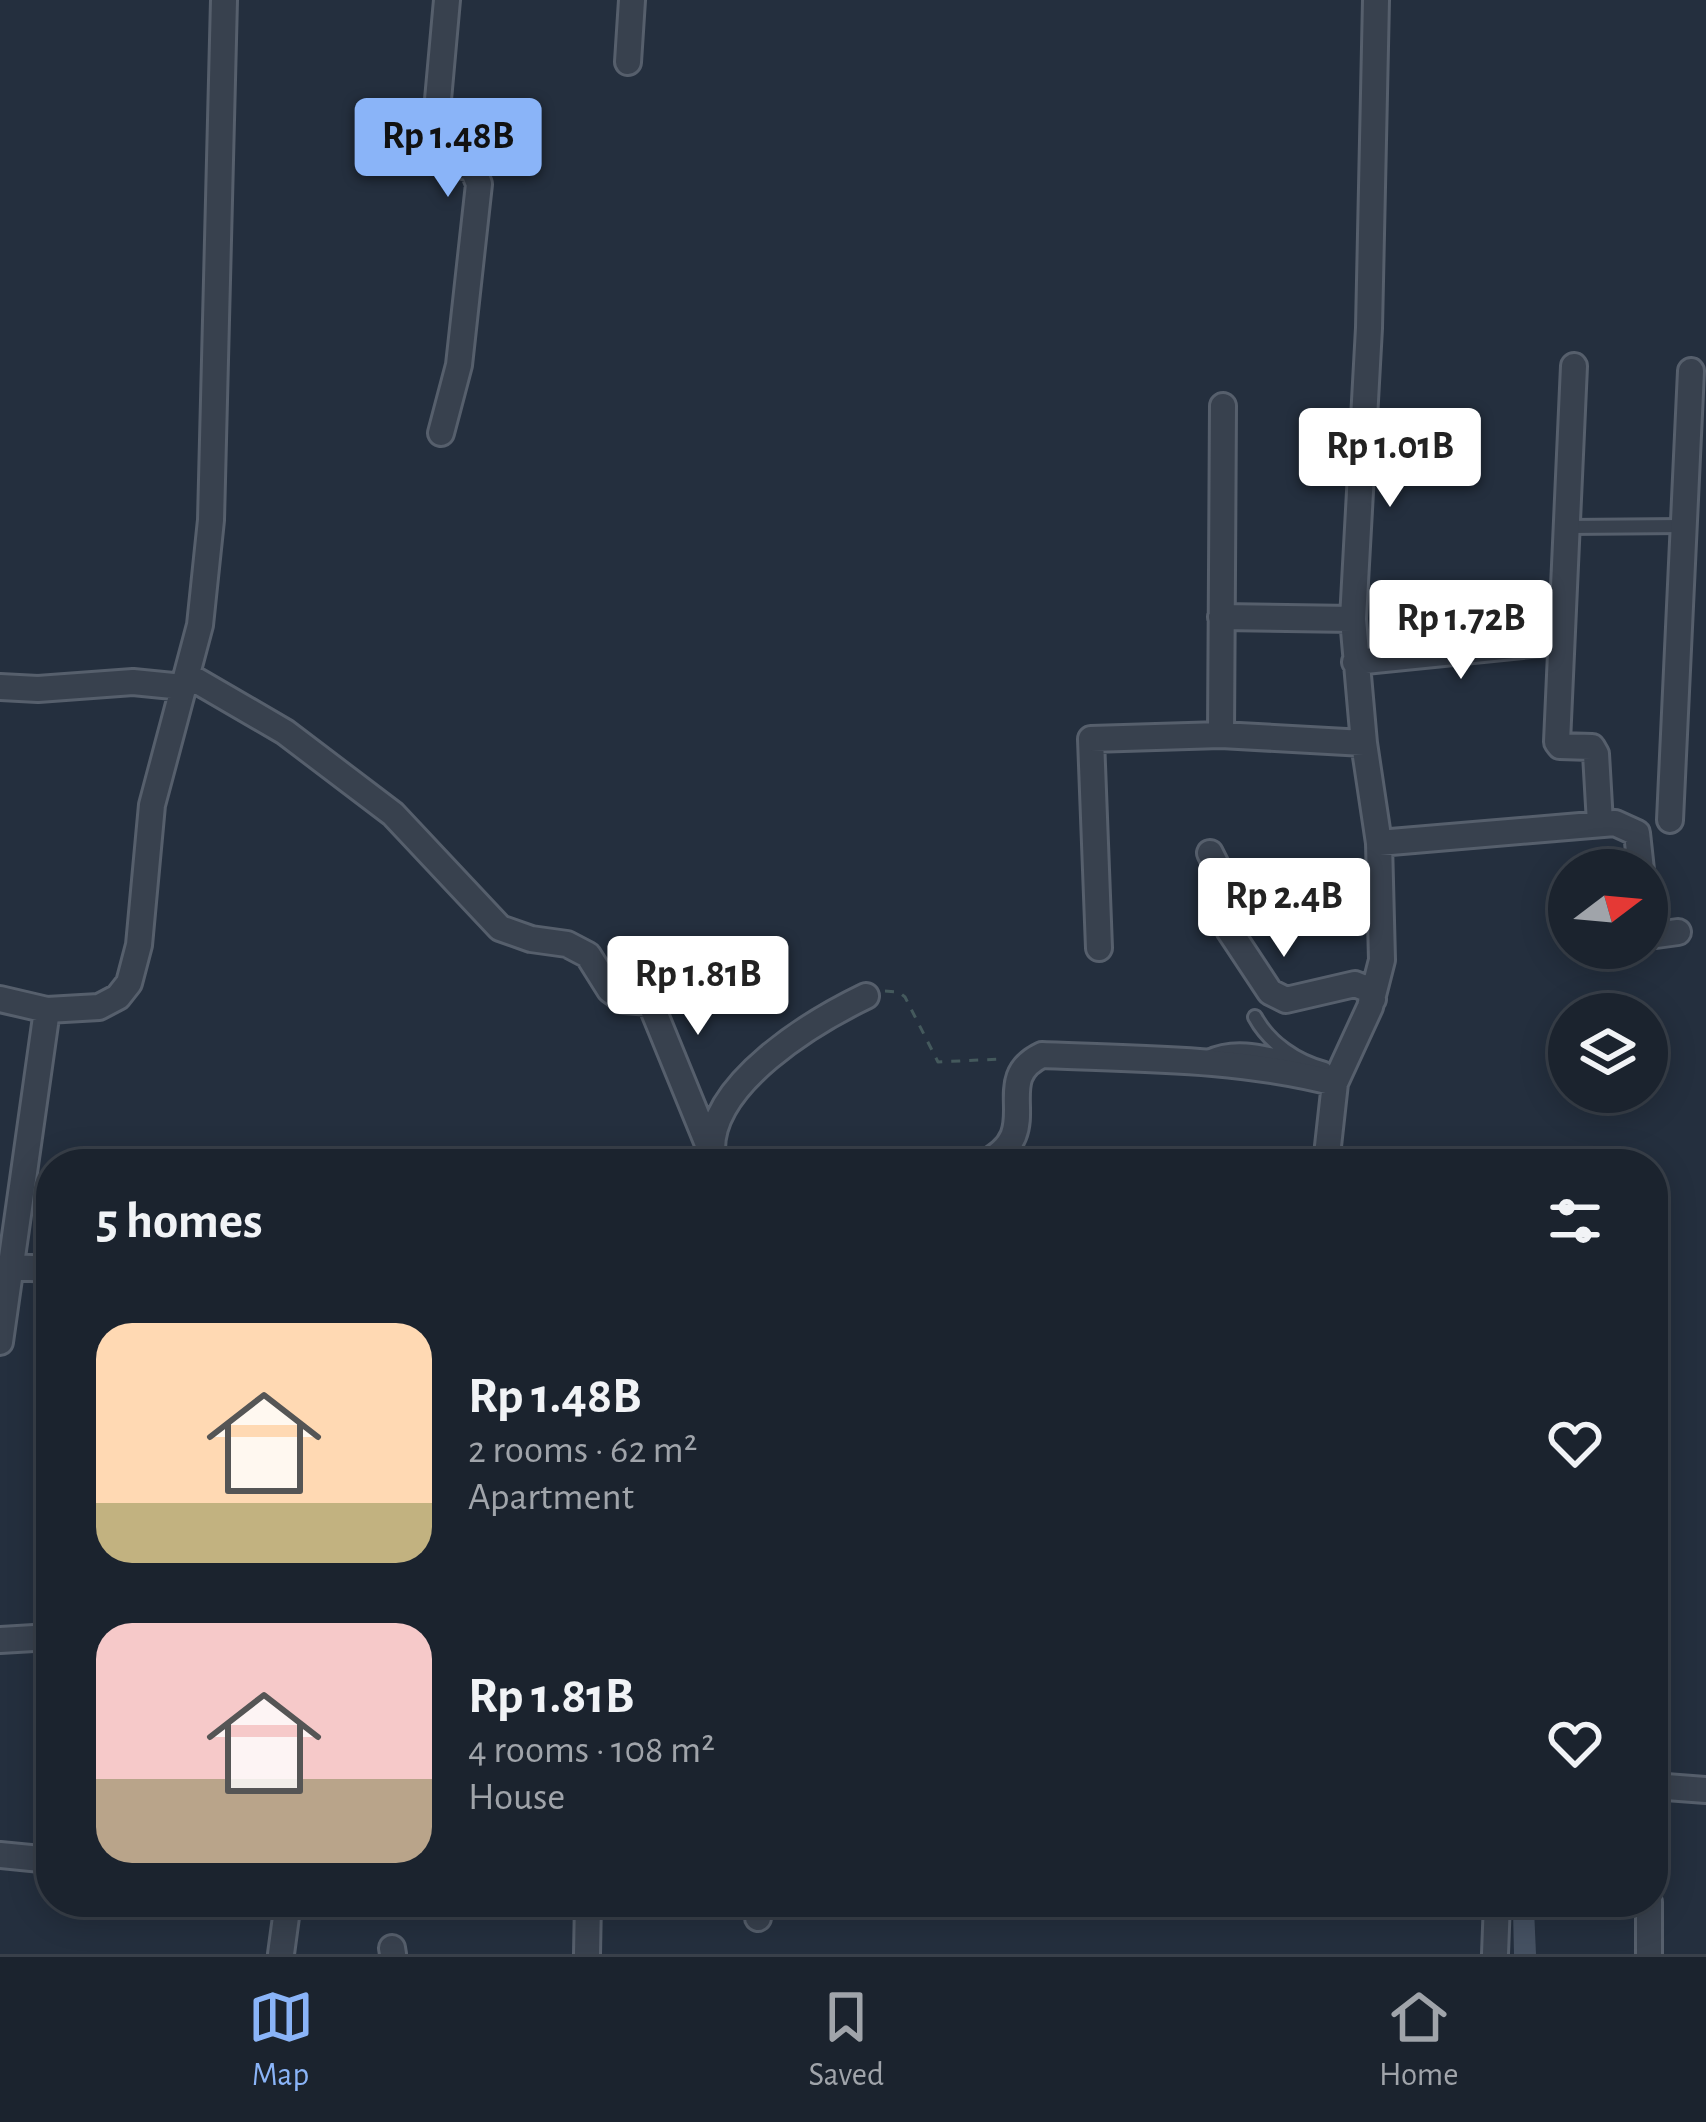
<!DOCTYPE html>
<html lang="en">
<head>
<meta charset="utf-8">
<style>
  :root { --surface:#1b232e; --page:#242b36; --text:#f1f3f6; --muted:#a0a4aa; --line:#39404a; --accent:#8ab4f8 }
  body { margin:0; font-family:"Alegreya Sans",sans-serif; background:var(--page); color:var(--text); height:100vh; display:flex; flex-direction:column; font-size:45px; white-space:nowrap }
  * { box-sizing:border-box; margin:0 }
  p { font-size:39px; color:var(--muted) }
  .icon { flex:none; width:66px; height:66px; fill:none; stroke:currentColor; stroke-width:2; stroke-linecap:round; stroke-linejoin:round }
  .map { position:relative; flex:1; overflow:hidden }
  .side { position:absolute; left:36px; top:1149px; width:1632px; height:768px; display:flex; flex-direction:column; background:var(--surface); border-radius:48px; box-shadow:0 6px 30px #0003,0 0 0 3px var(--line) }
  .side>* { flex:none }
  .needle { width:78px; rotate:74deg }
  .tools { position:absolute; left:1548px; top:849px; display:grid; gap:24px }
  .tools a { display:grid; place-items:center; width:120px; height:120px; border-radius:50%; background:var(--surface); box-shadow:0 6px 30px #0003,0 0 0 3px var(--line); font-size:60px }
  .price { position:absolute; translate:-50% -102px; padding:0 27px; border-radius:12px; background:#fff; color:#222; font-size:39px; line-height:78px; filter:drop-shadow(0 3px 6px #0008) }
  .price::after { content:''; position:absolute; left:50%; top:72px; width:36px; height:27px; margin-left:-18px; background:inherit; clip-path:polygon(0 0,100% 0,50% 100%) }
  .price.current { background:var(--accent); color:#111 }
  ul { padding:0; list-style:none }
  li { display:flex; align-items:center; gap:36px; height:300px; padding:0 60px }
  li span { display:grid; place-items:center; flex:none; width:336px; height:240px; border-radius:36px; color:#555 }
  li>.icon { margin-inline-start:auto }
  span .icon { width:144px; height:144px; fill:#fffc; stroke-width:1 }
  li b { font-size:51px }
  h2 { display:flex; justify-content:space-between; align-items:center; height:144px; padding:0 60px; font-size:51px }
  .tab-bar { display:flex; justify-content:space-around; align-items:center; height:168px; border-top:3px solid var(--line); background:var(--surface); font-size:33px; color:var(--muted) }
  .tab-bar a { display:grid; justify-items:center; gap:6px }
  .tab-bar .current { color:var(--accent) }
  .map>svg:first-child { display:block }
  .building { fill:#455162 }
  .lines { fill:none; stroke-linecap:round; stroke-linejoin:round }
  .lane-casing { stroke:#565f6c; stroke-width:18 }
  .street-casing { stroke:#565f6c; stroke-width:30 }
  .path { stroke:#44595c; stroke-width:3; stroke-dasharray:9 9; stroke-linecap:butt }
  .lane { stroke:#38414e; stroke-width:12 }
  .street { stroke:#38414e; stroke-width:24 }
</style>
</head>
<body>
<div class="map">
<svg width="1706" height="1954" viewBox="0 0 1706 1954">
  <rect width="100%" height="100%" fill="#242f3e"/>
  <path class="building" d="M1534,1909L1536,1954H1514L1513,1910Z"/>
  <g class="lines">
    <defs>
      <path id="lane" d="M1569,527L1682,526
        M1255,1017C1269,1043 1297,1062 1325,1069
        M1208,1057C1237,1043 1268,1054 1299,1061"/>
      <path id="street" d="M628,62L632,0
        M1574,366L1557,742L1560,746L1592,747L1596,754L1600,823
        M441,433L459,365L479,184L473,169L443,159L434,144L447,0
        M1221,617L1353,619
        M1355,662L1561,641
        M187,675L285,732L393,814L500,928L531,939L567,944L588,955L610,990L624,1000L650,1002L712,1154
        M0,687L38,689L133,682L183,687
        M1221,735L1223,406
        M1670,820L1691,371
        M1379,843L1615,823L1637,833L1641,870
        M1210,853L1220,873L1229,930L1270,992L1286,1000L1355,984L1367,989L1373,999
        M1647,928L1656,935L1678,932
        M1099,948L1091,739L1221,735L1364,743
        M0,999L47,1010
        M712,1150C711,1083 812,1022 866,996
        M983,1164C1050,1132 987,1081 1042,1055C1140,1059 1239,1058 1335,1083
        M1326,1164L1335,1083L1370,1007L1382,960L1379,843L1364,743L1353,619L1369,328L1376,0
        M11,1267L51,1269
        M0,1342L47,1010L99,1007L118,997L129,983L139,945L152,805L200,625L211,520L224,0
        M0,1640L51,1637
        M1653,1786L1706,1790
        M0,1855L51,1860
        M758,1918L760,1902
        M392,1948L393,1954
        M281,1954L288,1902
        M587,1954L588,1902
        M1495,1954L1497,1902
        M1649,1954V1902"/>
    </defs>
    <use href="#lane" class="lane-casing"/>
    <use href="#street" class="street-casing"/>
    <path class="path" d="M885,991L899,992L905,997L938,1062L1001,1059"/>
    <use href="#lane" class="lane"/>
    <use href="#street" class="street"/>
  </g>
</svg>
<div class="tools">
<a><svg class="needle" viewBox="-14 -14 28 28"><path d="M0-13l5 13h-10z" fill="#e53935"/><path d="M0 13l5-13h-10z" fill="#a0a4aa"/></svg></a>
<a><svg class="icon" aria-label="layers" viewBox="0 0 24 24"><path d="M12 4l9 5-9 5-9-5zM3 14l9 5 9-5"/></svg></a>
</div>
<b class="price current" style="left:448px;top:200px">Rp 1.48B</b>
<b class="price" style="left:1390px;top:510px">Rp 1.01B</b>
<b class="price" style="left:1461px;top:682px">Rp 1.72B</b>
<b class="price" style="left:1284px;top:960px">Rp 2.4B</b>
<b class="price" style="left:698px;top:1038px">Rp 1.81B</b>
<section class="side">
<h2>5 homes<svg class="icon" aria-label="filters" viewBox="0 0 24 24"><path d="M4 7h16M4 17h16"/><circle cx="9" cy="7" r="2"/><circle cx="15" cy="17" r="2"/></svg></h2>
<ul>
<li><span style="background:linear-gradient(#ffd9b3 75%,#c2b280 0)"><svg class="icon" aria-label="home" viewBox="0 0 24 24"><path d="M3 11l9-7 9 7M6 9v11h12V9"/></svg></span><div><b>Rp 1.48B</b><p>2 rooms · 62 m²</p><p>Apartment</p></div><svg class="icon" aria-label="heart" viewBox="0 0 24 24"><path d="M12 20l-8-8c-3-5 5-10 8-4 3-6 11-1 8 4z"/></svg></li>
<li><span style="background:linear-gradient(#f6c9c9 65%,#b9a48a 0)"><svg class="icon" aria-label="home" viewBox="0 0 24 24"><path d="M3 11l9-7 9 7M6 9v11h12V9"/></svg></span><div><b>Rp 1.81B</b><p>4 rooms · 108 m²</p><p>House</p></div><svg class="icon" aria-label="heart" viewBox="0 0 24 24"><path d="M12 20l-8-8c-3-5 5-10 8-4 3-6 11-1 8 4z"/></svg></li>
</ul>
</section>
</div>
<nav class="tab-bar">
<a class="current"><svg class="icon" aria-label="map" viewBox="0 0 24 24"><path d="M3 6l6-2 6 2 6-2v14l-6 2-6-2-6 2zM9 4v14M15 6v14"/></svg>Map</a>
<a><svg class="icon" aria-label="saved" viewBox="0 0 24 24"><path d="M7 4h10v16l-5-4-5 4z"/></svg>Saved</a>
<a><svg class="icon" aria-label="home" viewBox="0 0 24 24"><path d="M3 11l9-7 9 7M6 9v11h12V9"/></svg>Home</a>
</nav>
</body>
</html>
